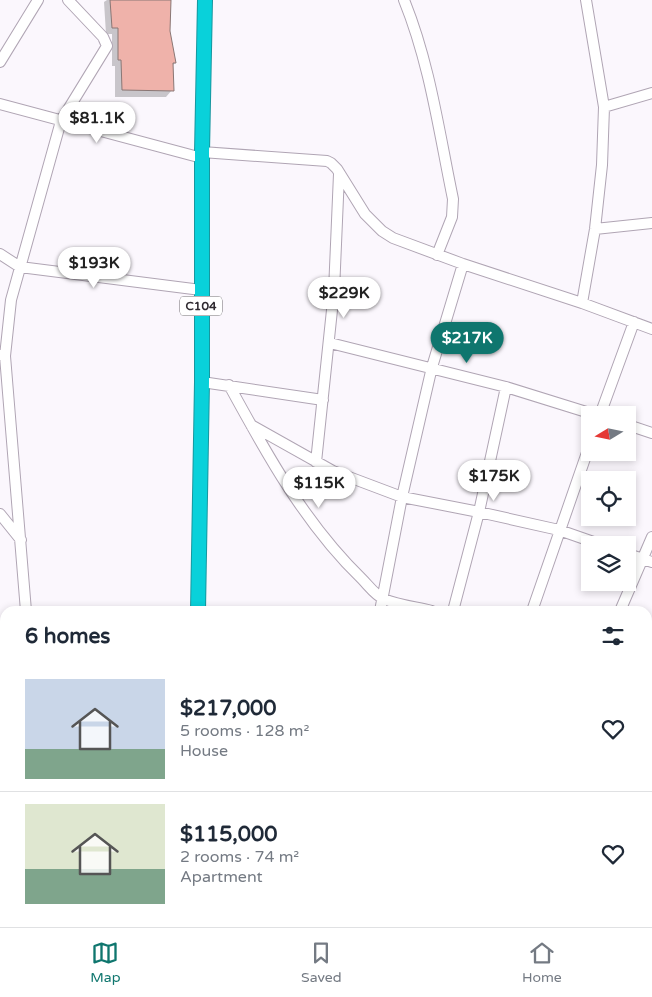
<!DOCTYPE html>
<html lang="en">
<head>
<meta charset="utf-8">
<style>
  :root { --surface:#fff; --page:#f2f2f3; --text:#1f2937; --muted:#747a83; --line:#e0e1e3; --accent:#0f766e }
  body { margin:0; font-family:"Varela Round",sans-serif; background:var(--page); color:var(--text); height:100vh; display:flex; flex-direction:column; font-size:19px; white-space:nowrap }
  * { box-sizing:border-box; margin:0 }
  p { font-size:16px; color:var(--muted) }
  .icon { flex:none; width:28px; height:28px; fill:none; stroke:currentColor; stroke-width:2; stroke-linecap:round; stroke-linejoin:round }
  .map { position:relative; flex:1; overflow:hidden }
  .sheet { position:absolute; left:0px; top:606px; width:652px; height:321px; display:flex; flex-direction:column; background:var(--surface); border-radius:15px 15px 0 0; box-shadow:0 2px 8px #0003 }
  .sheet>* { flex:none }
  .needle { width:32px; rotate:260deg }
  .controls { position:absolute; left:581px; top:406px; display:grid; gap:10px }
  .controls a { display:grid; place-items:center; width:55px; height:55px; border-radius:0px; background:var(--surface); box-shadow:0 2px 8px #0003; font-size:25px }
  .price { position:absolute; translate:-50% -42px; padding:0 11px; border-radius:18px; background:#fff; color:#222; font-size:16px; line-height:32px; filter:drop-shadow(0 1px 2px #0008) }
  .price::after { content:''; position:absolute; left:50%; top:30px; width:15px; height:11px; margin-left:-8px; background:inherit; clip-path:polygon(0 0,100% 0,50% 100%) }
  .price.current { background:var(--accent); color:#fff }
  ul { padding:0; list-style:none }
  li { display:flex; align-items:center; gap:15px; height:125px; padding:0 25px }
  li+li { border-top:1px solid var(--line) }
  li span { display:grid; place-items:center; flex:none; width:140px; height:100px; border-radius:0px; color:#555 }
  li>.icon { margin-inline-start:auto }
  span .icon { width:60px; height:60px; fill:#fffc; stroke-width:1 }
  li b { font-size:21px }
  h2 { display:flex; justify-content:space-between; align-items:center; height:60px; padding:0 25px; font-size:21px }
  .tab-bar { display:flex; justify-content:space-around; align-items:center; height:70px; border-top:1px solid var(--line); background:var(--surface); font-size:14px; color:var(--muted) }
  .tab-bar a { display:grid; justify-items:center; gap:2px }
  .tab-bar .current { color:var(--accent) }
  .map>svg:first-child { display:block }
  .shadow { fill:#0003 }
  .building { fill:#efb2aa; stroke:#8a7775 }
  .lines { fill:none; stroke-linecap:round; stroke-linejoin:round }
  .minor-casing { stroke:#b0a5b4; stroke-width:12 }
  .highway-casing { stroke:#17979f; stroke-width:16 }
  .minor { stroke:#fff; stroke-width:10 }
  .highway { stroke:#09d1da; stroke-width:14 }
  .labels { text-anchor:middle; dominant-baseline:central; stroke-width:5; stroke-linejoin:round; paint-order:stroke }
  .shield { fill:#fff; stroke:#6e6b6f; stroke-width:1 }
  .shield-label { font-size:12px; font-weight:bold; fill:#302b31 }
</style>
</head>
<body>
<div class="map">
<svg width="652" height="927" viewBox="0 0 652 927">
  <rect width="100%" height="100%" fill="#fbf7fd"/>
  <path class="shadow" d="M107,0H169V32L175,63L172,66V90L166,97H115V66H112V34H106L104,2Z"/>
  <path class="building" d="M110,0H171L170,31L176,63H173L174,91L122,90L121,60H118V28H112Z"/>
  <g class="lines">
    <defs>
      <path id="minor" d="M404,0C430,64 439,132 453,199L452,217L437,255
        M0,62L38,0
        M0,104L202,158
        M604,107L652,93
        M202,152L327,161L331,163L337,169L365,214L382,231L393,238L463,264L582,303L652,329
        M595,229L652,223
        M0,254L20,267L201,290
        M582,303L595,229L602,165L604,107L586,0
        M330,343L506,387L596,415
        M0,355L5,356L26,611
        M5,356L11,300L61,121L107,46L103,37L68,0
        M202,382L323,400
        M229,385C266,453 305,524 362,579C368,585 376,596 384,599C398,605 416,607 432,611
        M600,415L634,322
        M251,425L333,471L402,497L479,512L559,530L602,545
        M628,425L652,433
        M316,462L334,291L339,174
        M0,514L21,540
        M628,554L652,562
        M380,611L402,497L432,367L463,264
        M453,611L479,512L506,387
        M532,611L590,444
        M620,611L652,537
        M648,681L652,683
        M648,723L652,714
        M648,823L652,824
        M361,922L369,927
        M382,922V927
        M495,927V922
        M622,927V922"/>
      <path id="highway" d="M198,611L202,382V152L205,0
        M193,927V922"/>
    </defs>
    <use href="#minor" class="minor-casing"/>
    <use href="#highway" class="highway-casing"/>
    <use href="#minor" class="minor"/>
    <use href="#highway" class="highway"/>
  </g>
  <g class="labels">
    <rect class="shield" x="180" y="296.5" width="42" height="19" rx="4"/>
    <g class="shield-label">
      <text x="201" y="306">C104</text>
    </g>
  </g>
</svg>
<div class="controls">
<a><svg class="needle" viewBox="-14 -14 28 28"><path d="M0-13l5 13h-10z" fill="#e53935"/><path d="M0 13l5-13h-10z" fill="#747a83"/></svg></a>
<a><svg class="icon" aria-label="locate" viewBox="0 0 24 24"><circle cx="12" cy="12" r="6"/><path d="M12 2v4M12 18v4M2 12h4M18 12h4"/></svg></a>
<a><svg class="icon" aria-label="layers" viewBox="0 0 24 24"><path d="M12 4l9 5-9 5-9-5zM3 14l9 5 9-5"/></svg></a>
</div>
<b class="price" style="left:97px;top:144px">$81.1K</b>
<b class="price" style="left:94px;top:289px">$193K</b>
<b class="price" style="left:344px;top:319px">$229K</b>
<b class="price current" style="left:467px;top:364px">$217K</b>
<b class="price" style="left:494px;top:502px">$175K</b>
<b class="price" style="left:319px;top:509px">$115K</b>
<section class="sheet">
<h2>6 homes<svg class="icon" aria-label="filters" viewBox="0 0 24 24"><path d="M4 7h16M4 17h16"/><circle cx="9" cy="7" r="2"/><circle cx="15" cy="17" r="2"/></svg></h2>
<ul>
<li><span style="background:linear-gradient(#c9d6e8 70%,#7fa58c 0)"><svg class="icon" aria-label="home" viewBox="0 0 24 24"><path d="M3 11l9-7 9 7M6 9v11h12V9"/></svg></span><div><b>$217,000</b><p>5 rooms · 128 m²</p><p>House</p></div><svg class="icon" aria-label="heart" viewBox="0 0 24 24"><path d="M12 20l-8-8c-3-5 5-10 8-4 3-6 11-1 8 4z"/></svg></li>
<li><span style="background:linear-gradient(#dfe7d0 65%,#7fa58c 0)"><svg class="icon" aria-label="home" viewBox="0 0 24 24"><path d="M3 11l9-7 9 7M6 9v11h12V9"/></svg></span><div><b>$115,000</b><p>2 rooms · 74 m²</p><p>Apartment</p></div><svg class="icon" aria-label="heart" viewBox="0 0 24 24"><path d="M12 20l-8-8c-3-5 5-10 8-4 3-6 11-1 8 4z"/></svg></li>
</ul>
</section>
</div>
<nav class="tab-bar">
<a class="current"><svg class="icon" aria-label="map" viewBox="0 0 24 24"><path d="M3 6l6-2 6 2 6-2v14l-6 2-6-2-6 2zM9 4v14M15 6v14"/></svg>Map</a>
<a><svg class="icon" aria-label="saved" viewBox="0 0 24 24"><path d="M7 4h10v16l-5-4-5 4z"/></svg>Saved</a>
<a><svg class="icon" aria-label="home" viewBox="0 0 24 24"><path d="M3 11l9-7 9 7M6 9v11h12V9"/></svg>Home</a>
</nav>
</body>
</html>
